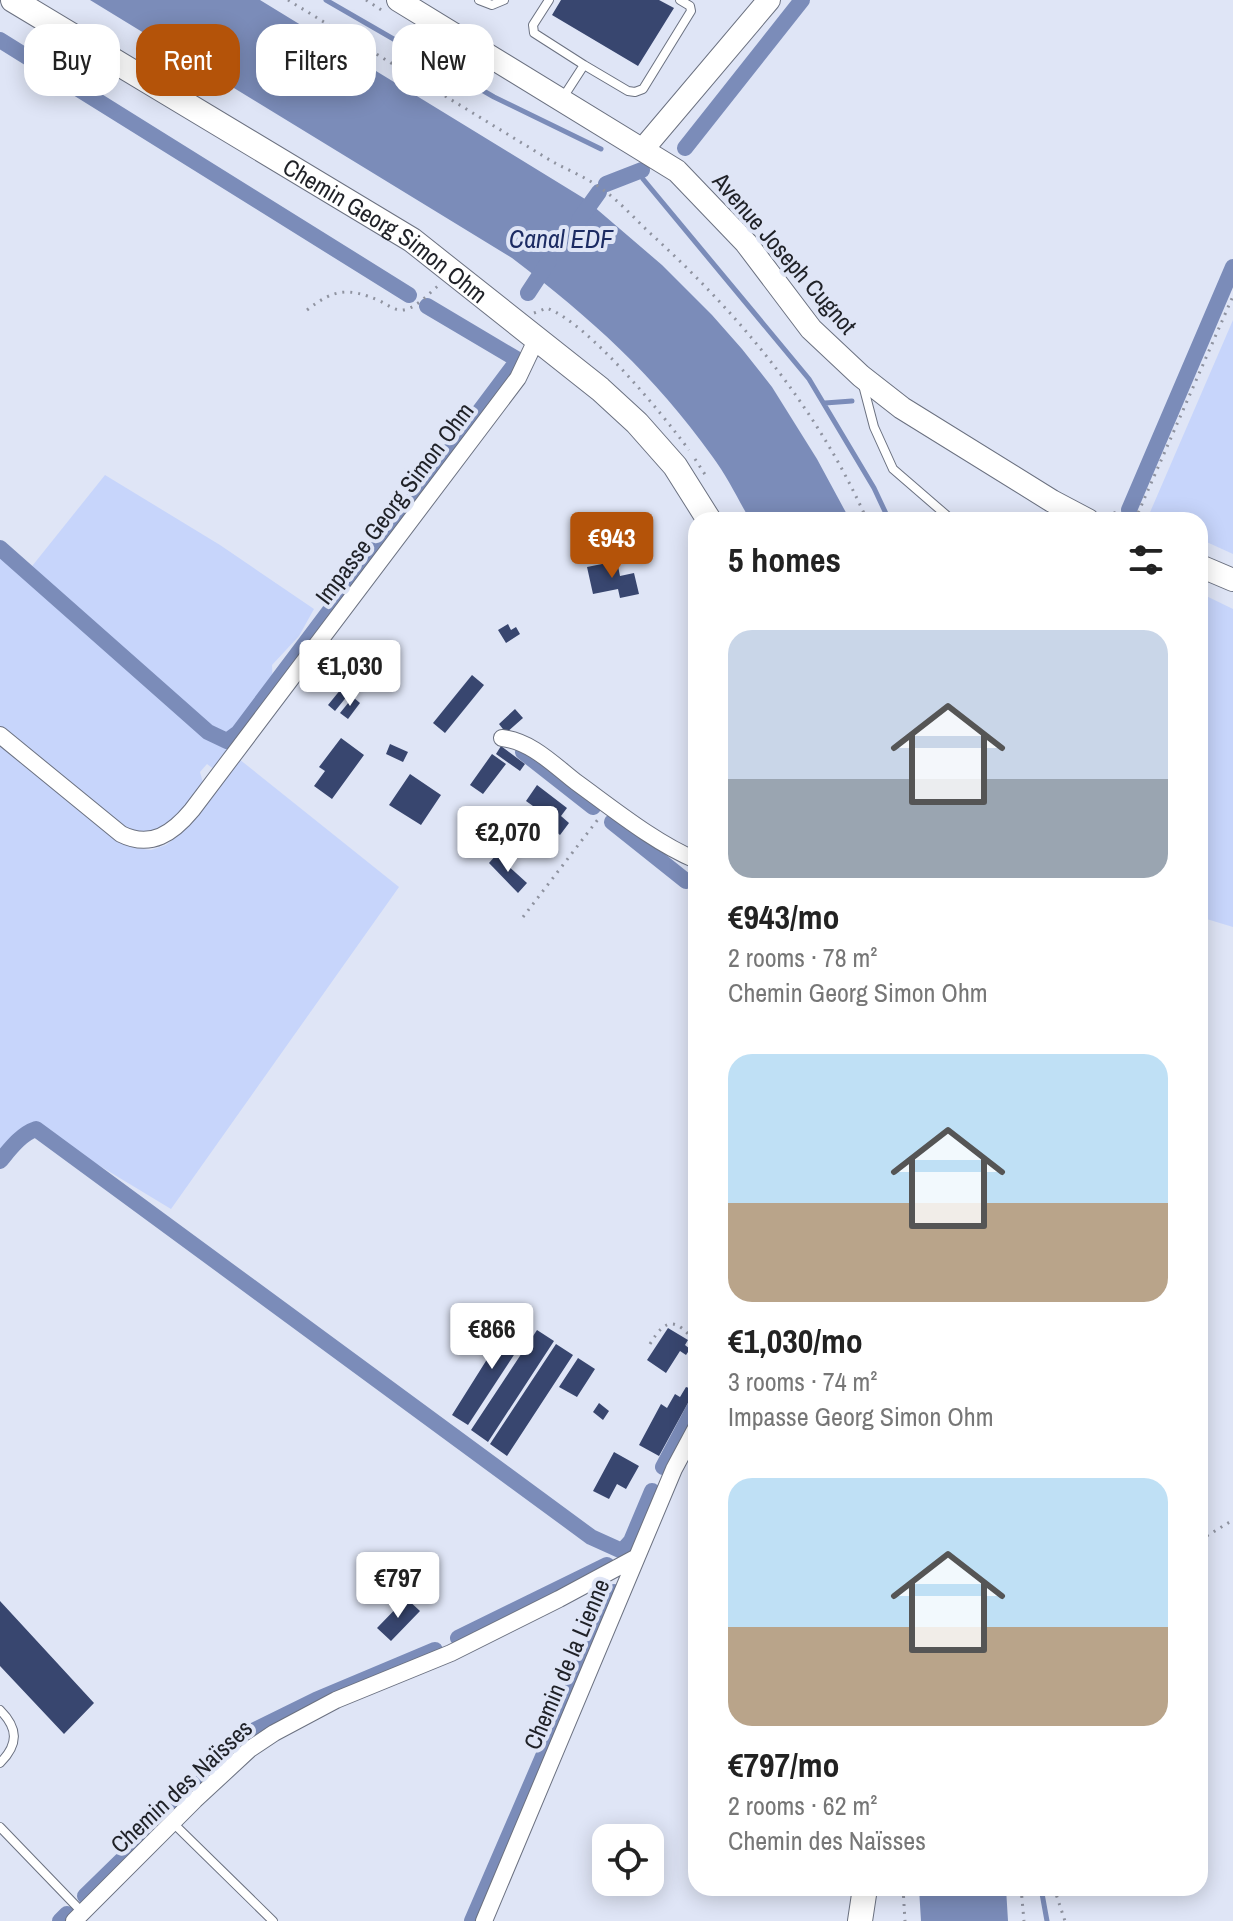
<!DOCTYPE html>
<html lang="en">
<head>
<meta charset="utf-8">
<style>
  :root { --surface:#fff; --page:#f2f2f2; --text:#222; --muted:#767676; --accent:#b45309 }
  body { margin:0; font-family:"Archivo Narrow",sans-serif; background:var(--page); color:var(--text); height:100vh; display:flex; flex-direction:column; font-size:30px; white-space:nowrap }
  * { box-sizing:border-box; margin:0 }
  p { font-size:26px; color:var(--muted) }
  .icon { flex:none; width:44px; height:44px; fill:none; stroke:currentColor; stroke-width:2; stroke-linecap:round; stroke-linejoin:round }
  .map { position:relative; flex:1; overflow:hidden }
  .drawer { position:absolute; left:688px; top:512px; width:520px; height:1384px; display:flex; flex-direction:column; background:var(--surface); border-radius:24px; box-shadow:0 4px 20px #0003 }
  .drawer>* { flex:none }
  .guide { position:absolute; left:24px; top:24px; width:544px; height:72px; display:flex; gap:16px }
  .fabs { position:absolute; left:592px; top:1824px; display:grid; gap:16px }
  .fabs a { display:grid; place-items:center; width:72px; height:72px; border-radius:16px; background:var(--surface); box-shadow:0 4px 20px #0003; font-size:40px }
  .price { position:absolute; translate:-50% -68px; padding:0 18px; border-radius:8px; background:#fff; color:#222; font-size:26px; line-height:52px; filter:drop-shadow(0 2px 4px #0008) }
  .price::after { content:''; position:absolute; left:50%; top:48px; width:24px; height:18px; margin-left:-12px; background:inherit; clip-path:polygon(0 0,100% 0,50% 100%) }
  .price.selected { background:var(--accent); color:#fff }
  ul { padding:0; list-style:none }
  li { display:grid; align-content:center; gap:16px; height:424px; padding:0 40px }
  li span { display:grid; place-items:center; height:248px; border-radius:24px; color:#555 }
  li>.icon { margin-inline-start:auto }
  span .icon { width:144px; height:144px; fill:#fffc; stroke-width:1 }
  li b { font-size:34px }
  h2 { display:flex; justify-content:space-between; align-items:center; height:96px; padding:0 40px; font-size:34px }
  .chip { padding:0 28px; border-radius:24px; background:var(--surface); box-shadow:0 4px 20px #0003; font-size:28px; line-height:72px }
  .chip.selected { background:var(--accent); color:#fff }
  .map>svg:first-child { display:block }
  .green { fill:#c7d5fb }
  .water { fill:#7b8cb9 }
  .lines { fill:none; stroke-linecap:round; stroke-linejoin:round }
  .stream { stroke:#7b8cb9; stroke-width:5 }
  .canal { stroke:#7b8cb9; stroke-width:16 }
  .building { fill:#38466f }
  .service-casing { stroke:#6b7180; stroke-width:10 }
  .minor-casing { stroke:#6b7180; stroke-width:18 }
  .tertiary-casing { stroke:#6b7180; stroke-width:24 }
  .secondary-casing { stroke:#6b7180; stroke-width:26 }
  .path { stroke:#8f93a0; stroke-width:3; stroke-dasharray:2 6; stroke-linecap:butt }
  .service { stroke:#fff; stroke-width:8 }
  .minor { stroke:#fff; stroke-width:16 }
  .tertiary { stroke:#fff; stroke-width:22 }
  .secondary { stroke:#fff; stroke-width:24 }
  .labels { text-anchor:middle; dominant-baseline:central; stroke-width:8; stroke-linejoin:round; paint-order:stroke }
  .street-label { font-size:24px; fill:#1f2127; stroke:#dfe5f6 }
  .water-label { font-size:26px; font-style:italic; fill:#1c2b63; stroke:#dfe5f6 }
</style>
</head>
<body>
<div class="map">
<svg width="1233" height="1921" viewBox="0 0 1233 1921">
  <rect width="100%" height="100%" fill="#dfe5f6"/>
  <path class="green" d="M1233,320V554L1200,539V520H1155L1148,517Z
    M105,475L220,545L314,609L299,636L272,665L273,688L215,770L207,764L200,772L204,786L176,820L150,835L119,829L0,730V554L25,575Z
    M1200,593L1233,609V927L1200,917Z
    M0,743L98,824L135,848L151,850L166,845L179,835L208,803L239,759L399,887L171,1209L37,1128L0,1164Z"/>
  <path class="water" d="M90,0H260L585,199L662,265L712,315L742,349L772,387L817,459L850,520H750C738,499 727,476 712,456C655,376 591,318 512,258Z
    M919,1888H1006L1008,1921H921Z"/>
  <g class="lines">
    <path class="stream" d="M326,0L494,97L601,149
      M643,179L809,379L874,488L889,520
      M825,403L852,401
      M1041,1888L1047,1921"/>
    <path class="canal" d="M0,40L409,295
      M685,148L802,0
      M606,184L642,170
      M579,220L599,192
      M528,293L549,261
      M1129,510L1233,267
      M0,548L208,732L227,741L238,733L518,360L427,306
      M523,752L593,807
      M612,822L686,881
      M0,1161C10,1149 21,1134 36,1129L591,1537L622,1551L631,1541L652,1491
      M663,1467L696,1405
      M458,1638L607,1565
      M85,1896L255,1730L316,1700L435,1650
      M60,1921L67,1914
      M472,1921L614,1592"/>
  </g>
  <path class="building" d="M561,0H659L674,8L638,66L552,15Z
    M617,561L620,576L634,573L639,594L620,598L618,589L593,594L587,567Z
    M508,624L511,630L516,627L520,634L506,643L498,630Z
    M472,675L484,685L445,733L433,723Z
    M341,689L348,695L335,711L328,705Z
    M353,697L360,703L348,719L340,713Z
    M515,709L523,718L506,733L499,724Z
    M341,738L364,755L332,799L314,786L325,771L319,767Z
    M390,744L408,752L403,762L386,754Z
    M501,746L525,764L520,771L496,754Z
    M492,754L506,764L483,794L470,785Z
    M410,774L441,795L421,825L389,805Z
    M537,785L567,808L561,816L569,823L560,835L545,823L537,833L528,826L540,811L526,801Z
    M496,855L527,883L518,893L489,863Z
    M513,1318L531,1329L468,1425L452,1415Z
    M668,1328L688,1340L685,1345L690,1349L686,1355L680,1351L666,1373L647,1360Z
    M537,1330L554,1341L488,1442L471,1430Z
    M556,1344L573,1355L507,1456L490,1444Z
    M578,1358L595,1369L577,1397L559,1387Z
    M686,1387L695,1390L659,1456L639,1445L661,1404L667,1408L675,1394L680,1397Z
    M599,1403L609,1411L603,1420L593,1412Z
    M614,1452L639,1466L626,1489L617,1484L609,1499L593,1491Z
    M406,1598L420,1611L391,1641L377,1628Z
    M0,1601L94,1703L64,1734L0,1666Z"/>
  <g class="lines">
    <defs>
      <path id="service" d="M479,0L492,5L504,0
        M549,0L533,25L534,33L584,65L562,99
        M584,65L628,91L635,92L643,89L691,11L690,6L680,0
        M863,385L874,427L893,469L952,520
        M0,1710C18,1728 19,1744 0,1763
        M173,1823L273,1921
        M0,1827L82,1912"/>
      <path id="minor" d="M0,735L121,834C151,849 173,833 192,810L518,378L537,338
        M502,738C531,741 554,765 576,782C612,808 655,843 696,860
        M74,1921L195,1800L250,1749L274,1733L336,1700L451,1653L559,1599L637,1557
        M484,1921L637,1557L674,1469L696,1428"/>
      <path id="tertiary" d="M398,0L677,171L746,243L811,329L861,376L902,408L1052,501L1088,520
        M643,149L769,0
        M1200,566L1233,580"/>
      <g id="secondary">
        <path id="s1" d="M13,0L412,240L600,389L637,423L675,466L709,520"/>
        <path d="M860,1921L865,1888"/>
      </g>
    </defs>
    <use href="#service" class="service-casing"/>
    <use href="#minor" class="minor-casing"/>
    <use href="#tertiary" class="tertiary-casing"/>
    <use href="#secondary" class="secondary-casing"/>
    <path class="path" d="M288,0L553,162C570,171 590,179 606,192C622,204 636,220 651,234C740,315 818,409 867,520
      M366,0L383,11
      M307,310C334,289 348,287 380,301C388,305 395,311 403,310C417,308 429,293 439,285
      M534,313L547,308C590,325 660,411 689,450
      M695,459L706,476
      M1106,515L1117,512L1138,520
      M1135,520L1233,296
      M523,917L599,818
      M650,1344C666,1317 676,1318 696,1343
      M1200,1540L1233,1520
      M903,1888L905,1921
      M1021,1888L1024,1921
      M1054,1888L1065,1921"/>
    <use href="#service" class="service"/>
    <use href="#minor" class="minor"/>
    <use href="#tertiary" class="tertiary"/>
    <use href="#secondary" class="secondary"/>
  </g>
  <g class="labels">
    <g class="street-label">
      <text stroke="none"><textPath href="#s1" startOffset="438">Chemin Georg Simon Ohm</textPath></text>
      <text transform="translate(785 253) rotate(49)">Avenue Joseph Cugnot</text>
      <text transform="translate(394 503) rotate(-53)">Impasse Georg Simon Ohm</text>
      <text transform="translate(566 1664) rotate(-67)">Chemin de la Lienne</text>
      <text transform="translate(181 1786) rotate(-43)">Chemin des Naïsses</text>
    </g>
    <g class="water-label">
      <text x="561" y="238">Canal EDF</text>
    </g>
  </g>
</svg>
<div class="fabs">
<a><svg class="icon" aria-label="locate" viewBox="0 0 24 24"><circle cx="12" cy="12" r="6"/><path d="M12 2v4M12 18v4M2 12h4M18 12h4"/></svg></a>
</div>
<b class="price selected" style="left:612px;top:580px">€943</b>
<b class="price" style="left:350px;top:708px">€1,030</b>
<b class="price" style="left:508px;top:874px">€2,070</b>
<b class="price" style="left:492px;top:1371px">€866</b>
<b class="price" style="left:398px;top:1620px">€797</b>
<div class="guide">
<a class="chip">Buy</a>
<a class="chip selected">Rent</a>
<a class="chip">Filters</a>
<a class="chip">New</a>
</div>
<section class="drawer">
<h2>5 homes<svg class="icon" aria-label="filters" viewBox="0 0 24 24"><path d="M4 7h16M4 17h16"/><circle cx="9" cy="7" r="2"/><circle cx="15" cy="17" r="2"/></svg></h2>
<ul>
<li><span style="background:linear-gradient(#c9d6e8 60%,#9aa5b1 0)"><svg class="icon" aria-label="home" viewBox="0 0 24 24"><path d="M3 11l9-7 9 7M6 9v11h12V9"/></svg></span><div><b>€943/mo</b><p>2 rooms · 78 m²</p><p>Chemin Georg Simon Ohm</p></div></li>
<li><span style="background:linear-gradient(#bfe0f5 60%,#b9a48a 0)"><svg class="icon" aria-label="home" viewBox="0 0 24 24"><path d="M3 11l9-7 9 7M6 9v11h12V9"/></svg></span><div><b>€1,030/mo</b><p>3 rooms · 74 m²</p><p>Impasse Georg Simon Ohm</p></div></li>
<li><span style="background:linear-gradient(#bfe0f5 60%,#b9a48a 0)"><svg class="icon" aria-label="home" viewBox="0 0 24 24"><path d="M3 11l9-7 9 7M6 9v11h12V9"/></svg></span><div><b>€797/mo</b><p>2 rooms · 62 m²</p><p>Chemin des Naïsses</p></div></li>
</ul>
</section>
</div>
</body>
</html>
